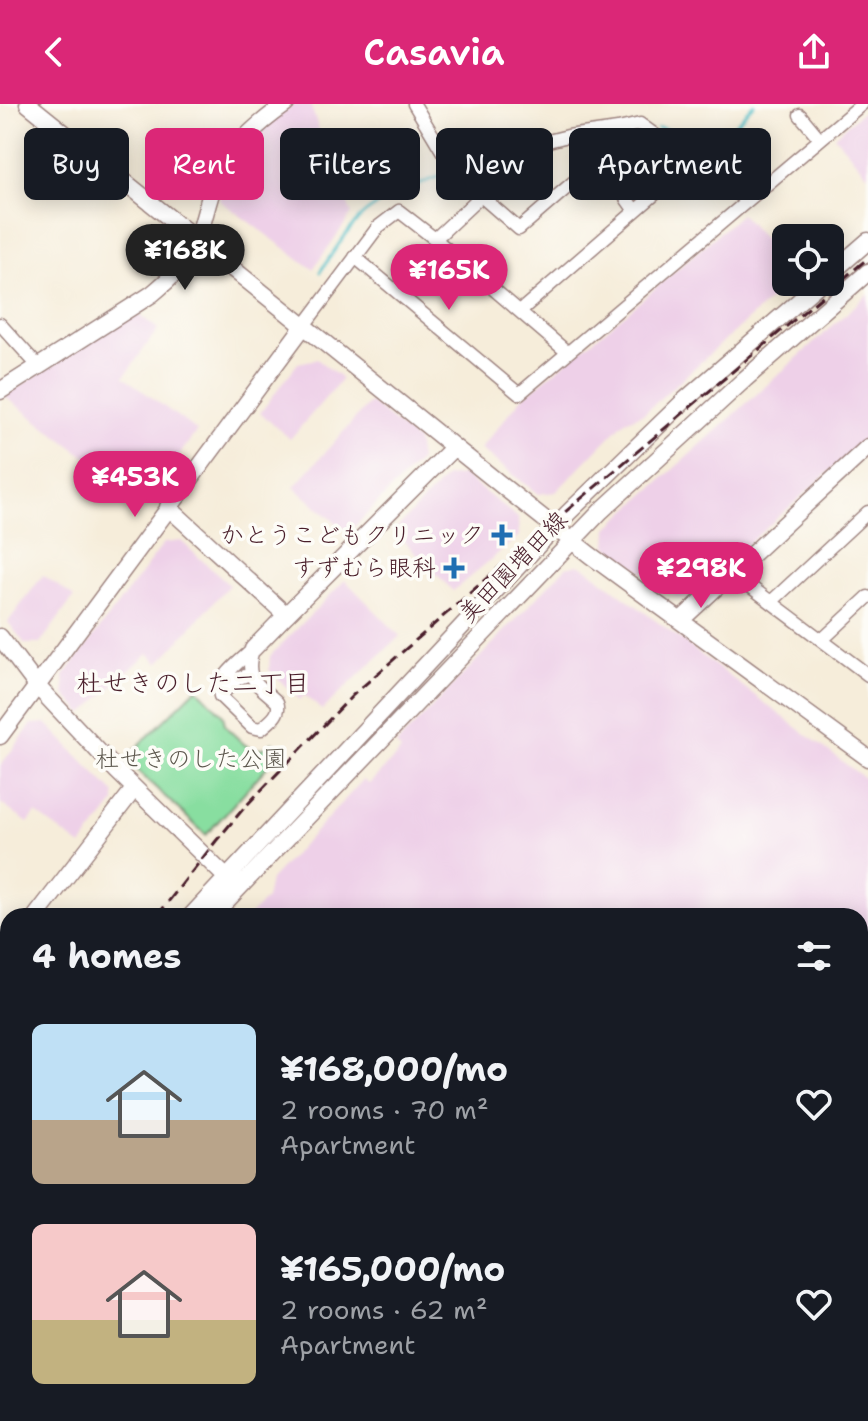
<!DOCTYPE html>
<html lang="en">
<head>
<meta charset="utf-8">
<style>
  :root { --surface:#171b24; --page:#242831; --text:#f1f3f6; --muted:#9ea1a6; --accent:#db2777 }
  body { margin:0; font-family:"Shantell Sans","Klee One",sans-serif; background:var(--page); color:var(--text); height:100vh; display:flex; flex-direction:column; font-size:30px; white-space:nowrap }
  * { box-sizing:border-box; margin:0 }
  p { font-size:26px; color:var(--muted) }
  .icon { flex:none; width:44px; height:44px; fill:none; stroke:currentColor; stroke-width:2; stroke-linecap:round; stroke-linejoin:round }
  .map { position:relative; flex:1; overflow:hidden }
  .sheet { position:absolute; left:0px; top:804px; width:868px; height:514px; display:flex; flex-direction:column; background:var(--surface); border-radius:24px 24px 0 0; box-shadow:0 4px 20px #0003 }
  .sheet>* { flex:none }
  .top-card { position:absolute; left:24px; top:24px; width:820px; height:72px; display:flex; gap:16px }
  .fabs { position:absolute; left:772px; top:120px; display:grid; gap:16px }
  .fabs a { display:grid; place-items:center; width:72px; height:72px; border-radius:12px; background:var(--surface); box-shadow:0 4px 20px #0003; font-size:40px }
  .price { position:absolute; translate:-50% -68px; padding:0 18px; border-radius:28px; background:var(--accent); color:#fff; font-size:26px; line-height:52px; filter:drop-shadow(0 2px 4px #0008) }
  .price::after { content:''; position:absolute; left:50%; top:48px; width:24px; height:18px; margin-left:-12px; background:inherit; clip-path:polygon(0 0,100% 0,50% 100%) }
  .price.on { background:#222; color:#fff }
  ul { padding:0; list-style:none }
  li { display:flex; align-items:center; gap:24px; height:200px; padding:0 32px }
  li span { display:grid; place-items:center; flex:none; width:224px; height:160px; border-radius:12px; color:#555 }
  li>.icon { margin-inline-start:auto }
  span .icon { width:96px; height:96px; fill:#fffc; stroke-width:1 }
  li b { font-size:34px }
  h2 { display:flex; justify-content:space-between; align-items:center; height:96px; padding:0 32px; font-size:34px }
  .pill { padding:0 28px; border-radius:12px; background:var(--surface); box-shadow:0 4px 20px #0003; font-size:28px; line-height:72px }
  .pill.on { background:var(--accent); color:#fff }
  header { display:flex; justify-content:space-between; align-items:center; height:104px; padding:0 32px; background:var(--accent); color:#fff; font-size:36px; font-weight:600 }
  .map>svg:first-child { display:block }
  .built { fill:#eed0e8 }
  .industrial { fill:#ccbed4 }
  .green { fill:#88dea0; stroke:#697e66; stroke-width:2 }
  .water { fill:#50bec7; stroke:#4d6e79; stroke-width:2 }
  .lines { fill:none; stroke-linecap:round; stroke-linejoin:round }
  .stream { stroke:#50bec7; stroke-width:3 }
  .street-casing { stroke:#a08682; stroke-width:15 }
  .secondary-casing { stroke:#a08682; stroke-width:19 }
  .street { stroke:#fff; stroke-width:12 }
  .secondary { stroke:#fff; stroke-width:16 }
  .rail { stroke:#4a1f2b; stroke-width:3; stroke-dasharray:12 6; stroke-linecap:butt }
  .poi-dot { fill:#1f6fb2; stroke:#fdfcf7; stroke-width:3 }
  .labels { text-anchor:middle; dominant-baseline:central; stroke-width:7; stroke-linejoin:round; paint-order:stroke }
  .poi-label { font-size:24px; fill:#4a1f2b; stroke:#fdfcf7; text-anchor:end }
  .street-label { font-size:24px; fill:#4a1f2b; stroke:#fdfcf7 }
  .park-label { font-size:24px; fill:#5d584e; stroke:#fdfcf7 }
  .neighbourhood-label { font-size:26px; fill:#4a1f2b; stroke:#fdfcf7 }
</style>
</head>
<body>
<header><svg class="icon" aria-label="back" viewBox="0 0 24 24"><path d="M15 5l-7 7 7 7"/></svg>Casavia<svg class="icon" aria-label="share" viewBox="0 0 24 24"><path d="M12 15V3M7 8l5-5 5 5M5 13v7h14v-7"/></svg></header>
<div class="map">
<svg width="868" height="1317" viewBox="0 0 868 1317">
  <rect width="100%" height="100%" fill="#fdfcf7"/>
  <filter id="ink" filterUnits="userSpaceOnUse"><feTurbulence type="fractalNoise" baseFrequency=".0125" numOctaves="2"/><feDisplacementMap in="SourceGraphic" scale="16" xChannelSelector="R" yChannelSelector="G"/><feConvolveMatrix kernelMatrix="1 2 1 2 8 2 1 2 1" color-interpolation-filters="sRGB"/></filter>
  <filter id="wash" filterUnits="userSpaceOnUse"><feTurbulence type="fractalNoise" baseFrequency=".006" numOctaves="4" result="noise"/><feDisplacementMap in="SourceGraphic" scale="32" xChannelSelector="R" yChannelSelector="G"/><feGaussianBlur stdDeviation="1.8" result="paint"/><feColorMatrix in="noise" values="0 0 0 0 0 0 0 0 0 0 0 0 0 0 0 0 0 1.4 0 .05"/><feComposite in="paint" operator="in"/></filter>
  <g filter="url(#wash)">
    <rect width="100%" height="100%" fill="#f6edda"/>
    <path class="built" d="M295,0H310L331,60L352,110L313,165L219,96L236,55L262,25Z
      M868,3V71L834,32Z
      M741,110L786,160V178H790L644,309L625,317L556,388L538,390L480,345L522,294L629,207Z
      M868,190V333L690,492L678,494L607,442L608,424Z
      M137,209L158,225L124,273L197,327L145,397L4,292Z
      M317,255L342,275L290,335L260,309L298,259Z
      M370,298L417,337L420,356L348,429L294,383Z
      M463,371L518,414L519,432L453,487L394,427L446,373Z
      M181,437L229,481L159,559L148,549L83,610L65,590L64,572L164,439Z
      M578,460L586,464L868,677V868L860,878V812H249L266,795L270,776L363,676L369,680L401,647L396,641L566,463Z
      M43,471L74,493L40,540H25L8,518Z
      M345,476L400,532L322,606L304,591L300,596L269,566L270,552Z
      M46,619L115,690V698L81,742L36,709L28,719L0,699V662L32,620Z
      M8,1083V1164L0,1158V1093Z
      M205,1310H486L484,1317H214Z"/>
    <path class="industrial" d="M0,1200L8,1206V1310H150L160,1317H0Z"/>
    <path class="green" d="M197,584L223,611L225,621L229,626L245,641L254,645H259L267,643L273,638L282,646L206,731L125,655Z"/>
    <path class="water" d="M868,991V1062L860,1071V1001Z
      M331,1310H419L429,1317H326Z
      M603,1310H657L651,1317H597Z"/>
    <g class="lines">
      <path class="stream" d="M658,24C682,28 709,41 732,23C740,17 746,7 754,0
        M588,35L618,32L636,27
        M508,58L542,44
        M320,168C333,149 346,127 362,112C381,95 429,75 454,68
        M0,951L8,958
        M480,1310L486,1314"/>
    </g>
  </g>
  <g filter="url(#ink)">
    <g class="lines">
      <defs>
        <path id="street" d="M414,0L450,60L454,63L505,54L528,42L568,32L618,25L640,20L747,97
          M800,11L820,35
          M435,135L481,92L519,125L599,56L635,107
          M355,153L519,290L862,0
          M520,207L693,57
          M0,220L39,263
          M303,223L378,123L399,107L435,135L567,248
          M731,468L868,571
          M771,498L868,408
          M822,536L868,493
          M253,545C244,576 256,578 277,598C282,610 269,618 261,625L252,623L220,592C216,573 241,557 253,545Z
          M220,592L237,575L250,570
          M866,1317L868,1315"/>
        <path id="secondary" d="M28,0L510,388L590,451L868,654
          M830,170L868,137
          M0,287L152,190C170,175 186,160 196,138C204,119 207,98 215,78C230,44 256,21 286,0
          M168,403L286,511L453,344
          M681,516L868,343
          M0,533L37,582L117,667L232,779
          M253,545L286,511
          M0,632L303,223
          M36,812L134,685
          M191,812L568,409L685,296L821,178
          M212,812L601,407L745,275L868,168
          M0,860L8,849
          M860,901L868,892
          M0,1014L8,1006
          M0,1052L8,1043
          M0,1178L8,1184
          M178,1310L188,1317
          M518,1310L527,1317"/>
      </defs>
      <use href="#street" class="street-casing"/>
      <use href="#secondary" class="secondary-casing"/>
      <use href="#street" class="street"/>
      <use href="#secondary" class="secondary"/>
      <path class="rail" d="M157,812L216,737L244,704L353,591L502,461L868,154
        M0,1020L8,1009"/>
    </g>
  </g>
  <g class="poi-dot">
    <path d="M498 419h8v8h8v8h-8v8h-8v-8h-8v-8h8z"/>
    <path d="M450 452h8v8h8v8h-8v8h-8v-8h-8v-8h8z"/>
  </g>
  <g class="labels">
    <g class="poi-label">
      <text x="484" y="431">かとうこどもクリニック</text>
      <text x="436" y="464">すずむら眼科</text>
    </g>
    <g class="street-label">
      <text transform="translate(513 463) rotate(-46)">美田園増田線</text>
    </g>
    <g class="park-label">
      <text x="191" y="655">杜せきのした公園</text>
    </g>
    <g class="neighbourhood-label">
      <text x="193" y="578">杜せきのした二丁目</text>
    </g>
  </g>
</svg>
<div class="fabs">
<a><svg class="icon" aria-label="locate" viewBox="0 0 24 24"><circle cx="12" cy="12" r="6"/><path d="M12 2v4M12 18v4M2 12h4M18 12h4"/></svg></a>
</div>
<b class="price on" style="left:185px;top:188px">¥168K</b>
<b class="price" style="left:449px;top:208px">¥165K</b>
<b class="price" style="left:135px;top:415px">¥453K</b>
<b class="price" style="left:701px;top:506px">¥298K</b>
<div class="top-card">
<a class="pill">Buy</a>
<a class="pill on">Rent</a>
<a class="pill">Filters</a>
<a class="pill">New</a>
<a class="pill">Apartment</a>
</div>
<section class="sheet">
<h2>4 homes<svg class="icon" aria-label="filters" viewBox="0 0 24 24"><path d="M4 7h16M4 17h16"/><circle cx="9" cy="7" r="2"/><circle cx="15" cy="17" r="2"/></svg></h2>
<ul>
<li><span style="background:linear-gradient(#bfe0f5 60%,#b9a48a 0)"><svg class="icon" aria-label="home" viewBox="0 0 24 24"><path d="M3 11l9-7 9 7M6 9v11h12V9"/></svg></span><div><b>¥168,000/mo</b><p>2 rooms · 70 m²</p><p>Apartment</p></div><svg class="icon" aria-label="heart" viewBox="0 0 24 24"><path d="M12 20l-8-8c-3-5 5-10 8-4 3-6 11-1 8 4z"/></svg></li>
<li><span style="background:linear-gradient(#f6c9c9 60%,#c2b280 0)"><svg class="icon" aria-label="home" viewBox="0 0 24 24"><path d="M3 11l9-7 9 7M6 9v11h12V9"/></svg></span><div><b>¥165,000/mo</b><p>2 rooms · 62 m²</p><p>Apartment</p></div><svg class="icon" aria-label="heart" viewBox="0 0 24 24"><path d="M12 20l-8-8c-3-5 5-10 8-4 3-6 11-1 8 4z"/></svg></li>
</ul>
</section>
</div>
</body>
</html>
